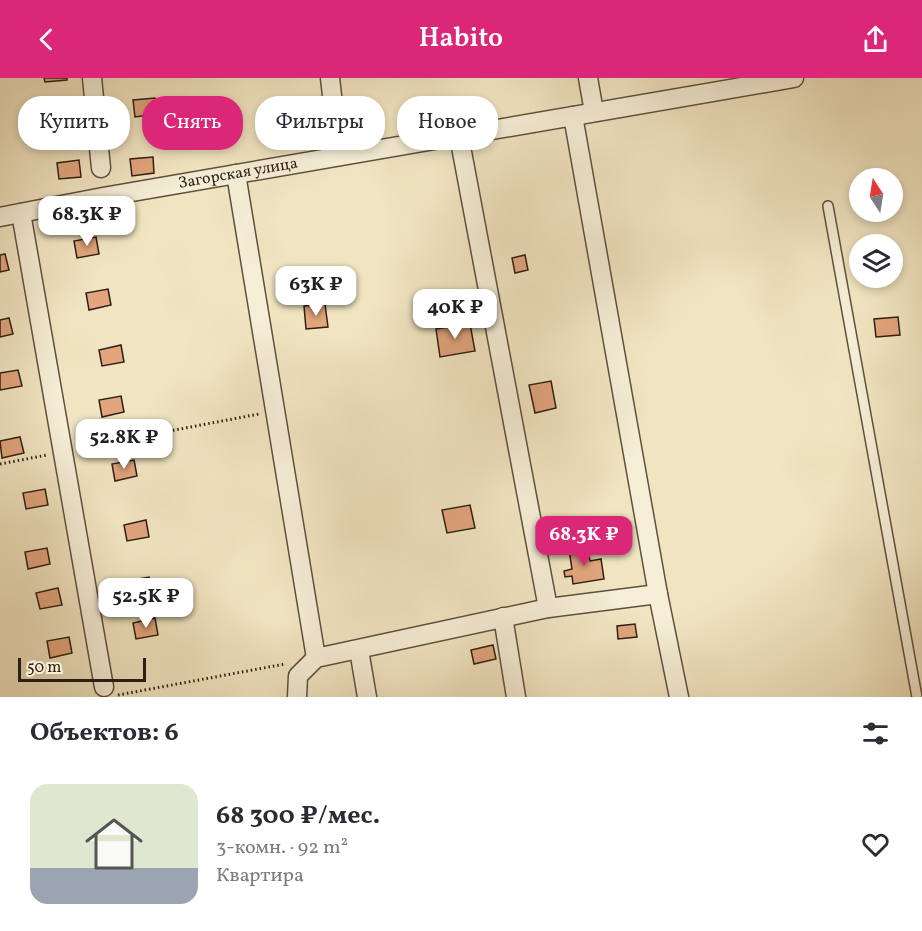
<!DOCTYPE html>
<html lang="ru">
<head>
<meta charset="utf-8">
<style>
  :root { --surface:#fff; --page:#f2f2f3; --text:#2b2b33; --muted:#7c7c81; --line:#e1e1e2; --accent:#db2777 }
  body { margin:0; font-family:Vollkorn,serif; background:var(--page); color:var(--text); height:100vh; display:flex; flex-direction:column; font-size:22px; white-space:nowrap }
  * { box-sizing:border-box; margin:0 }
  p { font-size:20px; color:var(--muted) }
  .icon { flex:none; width:33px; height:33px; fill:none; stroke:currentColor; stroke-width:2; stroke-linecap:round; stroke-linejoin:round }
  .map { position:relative; height:619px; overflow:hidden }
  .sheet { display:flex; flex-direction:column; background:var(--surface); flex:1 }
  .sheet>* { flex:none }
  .hud { position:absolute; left:18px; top:18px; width:600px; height:54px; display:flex; gap:12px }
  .needle { width:39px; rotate:348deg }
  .tools { position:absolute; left:849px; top:90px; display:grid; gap:12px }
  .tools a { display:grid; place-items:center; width:54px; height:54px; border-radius:50%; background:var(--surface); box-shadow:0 3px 9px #0003; font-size:30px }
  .scale { position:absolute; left:18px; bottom:15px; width:128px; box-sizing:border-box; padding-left:6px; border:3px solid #2e1e14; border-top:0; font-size:16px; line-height:21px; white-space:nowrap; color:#2e1e14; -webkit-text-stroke:4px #f6eed7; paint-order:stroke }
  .price { position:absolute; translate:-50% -51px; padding:0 14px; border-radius:12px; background:#fff; color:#222; font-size:20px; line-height:39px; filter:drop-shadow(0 2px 3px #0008) }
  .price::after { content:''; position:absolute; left:50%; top:36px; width:18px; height:14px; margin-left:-9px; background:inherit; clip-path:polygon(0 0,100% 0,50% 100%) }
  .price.on { background:var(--accent); color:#fff }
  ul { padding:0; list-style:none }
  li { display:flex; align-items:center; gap:18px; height:150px; padding:0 30px }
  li+li { border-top:2px solid var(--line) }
  li span { display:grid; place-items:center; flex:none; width:168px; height:120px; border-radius:18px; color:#555 }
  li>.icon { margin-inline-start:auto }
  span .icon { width:72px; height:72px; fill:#fffc; stroke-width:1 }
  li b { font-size:26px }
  h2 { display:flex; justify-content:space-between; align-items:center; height:72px; padding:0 30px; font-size:26px }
  .tag { padding:0 21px; border-radius:24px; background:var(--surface); box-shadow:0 3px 9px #0003; font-size:21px; line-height:54px }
  .tag.on { background:var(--accent); color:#fff }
  header { display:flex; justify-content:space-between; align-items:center; height:78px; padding:0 30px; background:var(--accent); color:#fff; font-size:27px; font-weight:600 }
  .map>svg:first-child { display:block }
  .building { fill:#e2a57d; stroke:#2e1e14; stroke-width:1.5 }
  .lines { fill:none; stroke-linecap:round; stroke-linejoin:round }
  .service-casing { stroke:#5f503f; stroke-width:12 }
  .minor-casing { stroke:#5f503f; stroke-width:21 }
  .path { stroke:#2e1e14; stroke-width:3; stroke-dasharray:1.5 3; stroke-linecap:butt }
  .service { stroke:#f6eed7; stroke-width:9 }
  .minor { stroke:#f6eed7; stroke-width:18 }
  .labels { text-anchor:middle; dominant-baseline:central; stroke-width:4.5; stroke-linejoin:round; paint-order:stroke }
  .street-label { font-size:16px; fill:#2e1e14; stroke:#f6eed7 }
</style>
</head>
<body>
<header><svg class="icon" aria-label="back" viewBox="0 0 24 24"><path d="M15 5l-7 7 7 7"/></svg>Habito<svg class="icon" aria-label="share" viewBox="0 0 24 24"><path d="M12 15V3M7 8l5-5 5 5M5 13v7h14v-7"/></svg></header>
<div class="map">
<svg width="922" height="619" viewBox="0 0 922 619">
  <rect width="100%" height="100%" fill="#f1e5c1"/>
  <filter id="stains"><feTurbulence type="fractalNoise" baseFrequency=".00333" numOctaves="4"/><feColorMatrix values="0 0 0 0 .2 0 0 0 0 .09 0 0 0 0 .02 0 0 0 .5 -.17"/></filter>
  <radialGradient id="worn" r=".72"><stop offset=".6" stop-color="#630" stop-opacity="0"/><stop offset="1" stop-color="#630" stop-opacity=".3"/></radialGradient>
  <path class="building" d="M44,0H67V2L45,4Z
    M155,20L157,36L135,39L133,22Z
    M74,42L76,58L54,61L52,44Z
    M153,79L154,95L132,98L130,81Z
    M79,82L81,99L59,101L57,85Z
    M96,159L99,176L77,180L74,163Z
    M5,176L9,192L0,194V177Z
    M525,177L528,192L515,195L512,180Z
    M108,211L111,227L89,232L86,215Z
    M325,226L328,249L306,251L304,228Z
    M898,239L900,257L876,259L874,241Z
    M9,240L13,256L0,259V242Z
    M470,246L475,273L440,279L436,251Z
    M121,267L124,284L102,288L99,272Z
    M18,292L22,308L0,312V295Z
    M551,303L556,330L535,335L529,307Z
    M121,318L124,334L102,339L99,322Z
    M20,359L24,375L2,380L0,363Z
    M134,382L137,398L115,403L112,386Z
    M45,411L48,427L26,431L23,415Z
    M470,427L475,450L447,455L442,432Z
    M146,442L149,459L127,463L124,447Z
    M587,469L590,483L601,481L604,501L573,506L572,498L565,499L564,493L572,491L569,472Z
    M47,470L50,486L28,491L25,474Z
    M149,499L152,515L130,520L127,503Z
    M58,510L62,527L40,531L36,515Z
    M155,540L158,557L136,561L133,545Z
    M635,546L637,559L618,561L617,548Z
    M69,559L72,575L50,580L47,563Z
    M493,567L496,581L474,586L471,572Z"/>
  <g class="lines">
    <defs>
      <path id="service" d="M828,128L917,619"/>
      <g id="minor">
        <path d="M92,0L101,90"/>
        <path d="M330,0L339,78"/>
        <path d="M588,0L594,34"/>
        <path d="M573,38L658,516L679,619"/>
        <path d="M459,58L548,530"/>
        <path d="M236,96L316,580"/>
        <path d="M21,135L104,609"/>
        <path id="s1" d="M0,139L103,119L794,0"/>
        <path d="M503,539L516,619"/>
        <path d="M359,572L367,619"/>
        <path d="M297,619L298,598L316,580L548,530L658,516"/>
      </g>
    </defs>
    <use href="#service" class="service-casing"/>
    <use href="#minor" class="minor-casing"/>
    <path class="path" d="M80,370L259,336
      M0,386L47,377
      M118,617L285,586"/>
    <use href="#service" class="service"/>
    <use href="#minor" class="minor"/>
  </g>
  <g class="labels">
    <g class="street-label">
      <text stroke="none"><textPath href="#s1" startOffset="242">Загорская улица</textPath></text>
    </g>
  </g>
  <rect width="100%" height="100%" filter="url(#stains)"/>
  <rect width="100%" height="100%" fill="url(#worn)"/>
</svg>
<div class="tools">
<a><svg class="needle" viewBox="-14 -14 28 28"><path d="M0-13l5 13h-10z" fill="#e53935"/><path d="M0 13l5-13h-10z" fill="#7c7c81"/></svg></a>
<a><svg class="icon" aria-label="layers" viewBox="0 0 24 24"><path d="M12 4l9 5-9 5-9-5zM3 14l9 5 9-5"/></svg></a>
</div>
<div class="scale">50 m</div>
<b class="price" style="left:87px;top:169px">68.3K ₽</b>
<b class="price" style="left:316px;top:239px">63K ₽</b>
<b class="price" style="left:455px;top:262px">40K ₽</b>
<b class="price" style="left:124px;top:392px">52.8K ₽</b>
<b class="price on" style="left:584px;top:489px">68.3K ₽</b>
<b class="price" style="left:146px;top:551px">52.5K ₽</b>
<div class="hud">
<a class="tag">Купить</a>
<a class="tag on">Снять</a>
<a class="tag">Фильтры</a>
<a class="tag">Новое</a>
</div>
</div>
<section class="sheet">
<h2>Объектов: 6<svg class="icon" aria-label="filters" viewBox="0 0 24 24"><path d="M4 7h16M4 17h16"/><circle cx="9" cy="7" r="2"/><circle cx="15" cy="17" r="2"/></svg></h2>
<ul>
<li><span style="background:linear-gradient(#dfe7d0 70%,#9aa5b1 0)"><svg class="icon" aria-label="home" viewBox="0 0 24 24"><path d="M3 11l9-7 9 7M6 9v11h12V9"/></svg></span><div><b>68 300 ₽/мес.</b><p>3-комн. · 92 m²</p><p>Квартира</p></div><svg class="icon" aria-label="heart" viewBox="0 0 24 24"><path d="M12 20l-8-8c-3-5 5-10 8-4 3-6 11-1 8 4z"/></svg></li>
</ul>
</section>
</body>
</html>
